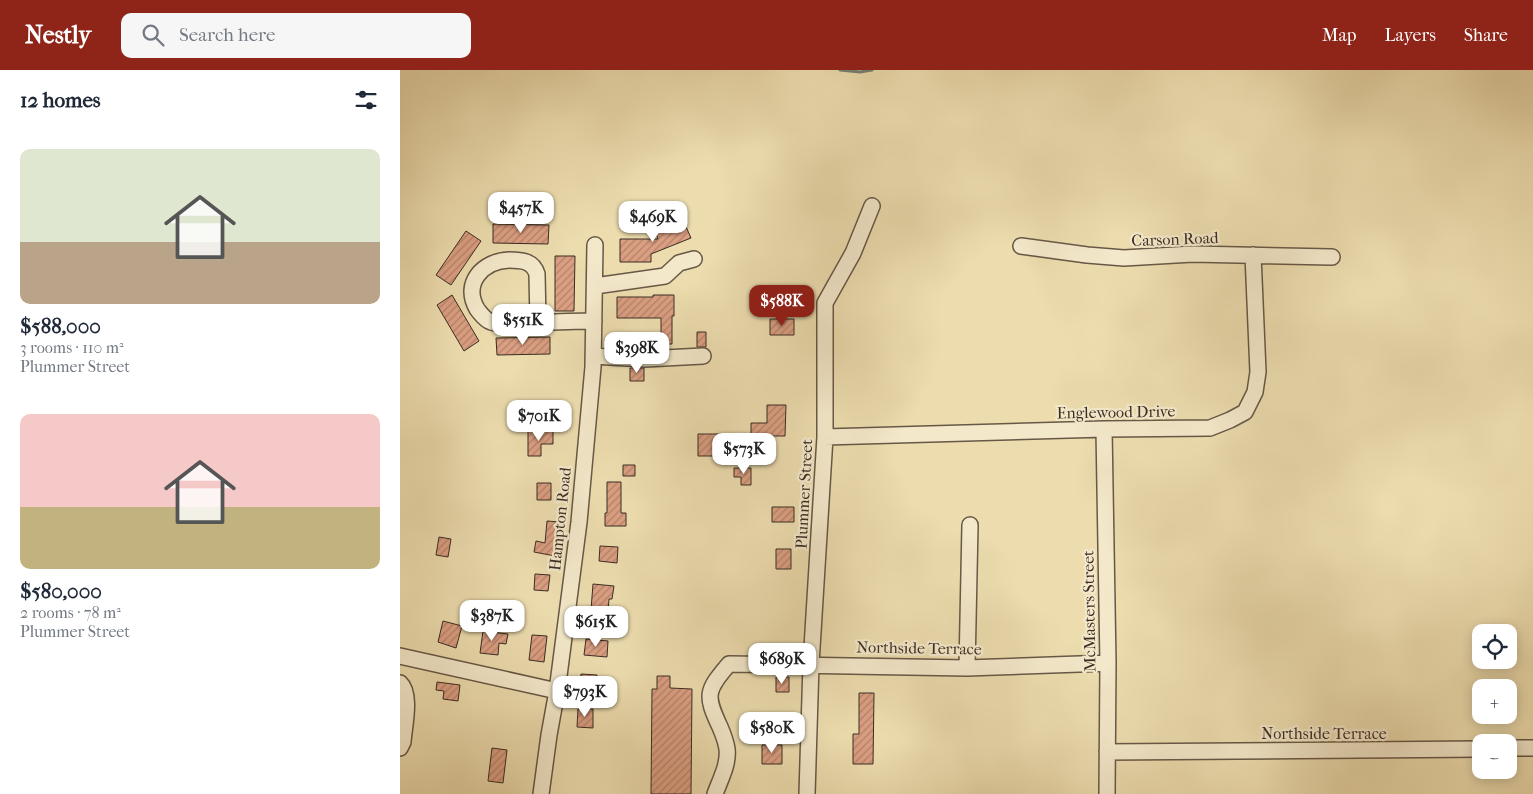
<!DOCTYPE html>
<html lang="en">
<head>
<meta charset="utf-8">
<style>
  :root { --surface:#fff; --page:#f6f6f7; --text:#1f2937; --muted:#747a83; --accent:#8f2418 }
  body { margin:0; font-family:"IM FELL French Canon",serif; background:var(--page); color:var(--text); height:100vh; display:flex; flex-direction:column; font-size:19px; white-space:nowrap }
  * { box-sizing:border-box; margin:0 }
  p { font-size:16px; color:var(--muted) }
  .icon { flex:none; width:28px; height:28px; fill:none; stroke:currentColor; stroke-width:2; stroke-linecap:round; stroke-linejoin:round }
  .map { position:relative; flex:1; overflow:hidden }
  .drawer { display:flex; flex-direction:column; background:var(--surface); width:400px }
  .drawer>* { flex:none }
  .buttons { position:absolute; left:1072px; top:554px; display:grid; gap:10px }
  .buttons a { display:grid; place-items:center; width:45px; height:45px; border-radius:10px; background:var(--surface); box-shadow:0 2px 12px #0003; font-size:25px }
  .price { position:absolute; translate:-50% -42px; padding:0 11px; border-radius:10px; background:#fff; color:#222; font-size:16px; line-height:32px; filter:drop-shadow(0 1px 2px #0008) }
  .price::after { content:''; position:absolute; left:50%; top:30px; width:15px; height:11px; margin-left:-8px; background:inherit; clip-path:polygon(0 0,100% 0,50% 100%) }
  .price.active { background:var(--accent); color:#fff }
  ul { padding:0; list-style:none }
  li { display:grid; align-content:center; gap:10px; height:265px; padding:0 20px }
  li span { display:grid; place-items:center; height:155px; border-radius:10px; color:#555 }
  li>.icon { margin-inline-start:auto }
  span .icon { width:90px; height:90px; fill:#fffc; stroke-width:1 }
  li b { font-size:21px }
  h2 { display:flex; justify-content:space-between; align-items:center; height:60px; padding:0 20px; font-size:21px }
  header { display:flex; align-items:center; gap:30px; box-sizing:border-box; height:70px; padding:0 25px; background:var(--accent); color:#fff }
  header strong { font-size:24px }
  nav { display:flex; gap:28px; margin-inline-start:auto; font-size:18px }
  .search { width:350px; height:45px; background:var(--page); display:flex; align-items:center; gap:12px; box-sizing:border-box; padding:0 18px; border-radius:10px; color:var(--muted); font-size:19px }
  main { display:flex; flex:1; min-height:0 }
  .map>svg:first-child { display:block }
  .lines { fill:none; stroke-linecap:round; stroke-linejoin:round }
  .stream { stroke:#738274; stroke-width:3 }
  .building { fill:url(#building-hatch); stroke:#3b2c24 }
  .minor-casing { stroke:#675846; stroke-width:18 }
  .minor { stroke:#f3e8ca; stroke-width:15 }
  .labels { text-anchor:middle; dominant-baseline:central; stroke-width:4.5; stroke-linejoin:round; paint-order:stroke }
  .street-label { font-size:16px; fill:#3b2c24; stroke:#f3e8ca }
</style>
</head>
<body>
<header>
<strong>Nestly</strong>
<div class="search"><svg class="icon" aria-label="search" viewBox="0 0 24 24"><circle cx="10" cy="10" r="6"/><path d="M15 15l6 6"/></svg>Search here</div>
<nav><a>Map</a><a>Layers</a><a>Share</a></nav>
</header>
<main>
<section class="drawer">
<h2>12 homes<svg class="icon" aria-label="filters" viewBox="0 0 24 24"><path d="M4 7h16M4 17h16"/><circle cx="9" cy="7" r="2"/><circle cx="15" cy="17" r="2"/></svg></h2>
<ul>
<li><span style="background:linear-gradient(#dfe7d0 60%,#b9a48a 0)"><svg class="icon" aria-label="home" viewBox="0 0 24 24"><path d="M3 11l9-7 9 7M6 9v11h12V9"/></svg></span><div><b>$588,000</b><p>3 rooms · 110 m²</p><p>Plummer Street</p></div></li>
<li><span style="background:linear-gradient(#f6c9c9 60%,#c2b280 0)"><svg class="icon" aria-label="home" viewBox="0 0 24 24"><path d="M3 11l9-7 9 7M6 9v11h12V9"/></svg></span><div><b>$580,000</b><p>2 rooms · 78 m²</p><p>Plummer Street</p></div></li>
</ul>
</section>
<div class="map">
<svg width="1133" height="724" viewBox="0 0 1133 724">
  <defs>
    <pattern id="building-hatch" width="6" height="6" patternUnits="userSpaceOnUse" patternTransform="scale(1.25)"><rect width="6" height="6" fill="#db9f82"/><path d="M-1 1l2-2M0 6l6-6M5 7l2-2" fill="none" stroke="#b3826a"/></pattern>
  </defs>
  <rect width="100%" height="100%" fill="#ecdcae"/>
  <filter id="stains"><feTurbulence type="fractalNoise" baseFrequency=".004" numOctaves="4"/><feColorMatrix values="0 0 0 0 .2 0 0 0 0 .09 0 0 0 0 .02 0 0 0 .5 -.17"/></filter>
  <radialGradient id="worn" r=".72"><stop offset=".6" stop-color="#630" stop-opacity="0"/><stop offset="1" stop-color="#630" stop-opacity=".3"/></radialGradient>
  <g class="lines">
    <path class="stream" d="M440,0L460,2L472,0"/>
  </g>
  <path class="building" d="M283,150L291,168L251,184V192H220V169H258L255,161Z
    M93,154L149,155L148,174L93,173Z
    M66,161L81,171L51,215L36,205Z
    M155,186H175L174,241H155Z
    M52,225L79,271L64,281L37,235Z
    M253,225H274V246H272V274H261V248H217V227H253Z
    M370,249H394V265H370Z
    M297,262H306V277H297Z
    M150,267V284L97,285L96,268Z
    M230,298H244V311H230Z
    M367,335H386L385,366H351V353H367Z
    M128,361H153V374H141V386H128Z
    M298,364H328V386H298Z
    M223,395H235V406H223Z
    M334,398H351V415H341V407H334Z
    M207,412H221V443H226V456H205V443H207Z
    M137,413H151V430H137Z
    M372,437H394V452H372Z
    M147,451L160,452L155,486L134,482L136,471L145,473Z
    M39,467L51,469L48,487L36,485Z
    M200,476L218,477L217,493L199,491Z
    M376,479H391V499H376Z
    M135,504L150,505L148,521L134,520Z
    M193,514L214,516L212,529H209L207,554L190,553Z
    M43,551L62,556L56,578L38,572Z
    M83,561L108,564L106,574L99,573L98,585L80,583Z
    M132,565L147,566L144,592L129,590Z
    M186,569L208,571L207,587L184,585Z
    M181,604L197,605L196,619L180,618Z
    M257,606H270V618L292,619L291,724H251L252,619H257Z
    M376,607H389V622H376Z
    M37,612L60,615L58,631L43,629L44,621L36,620Z
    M459,623H474L473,694H453V664H459Z
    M178,639H193V658L177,657Z
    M362,675H382V694H362Z
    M92,678L107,680L103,713L88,711Z"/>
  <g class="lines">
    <defs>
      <path id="minor" d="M621,176L687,185L724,188L793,184L932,187
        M195,216L265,206L279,193L294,189
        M138,252L137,204C133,191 122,190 109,190C83,191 62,213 77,239C81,244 85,250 91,252C104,256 120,253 133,253C153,252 174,251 194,251
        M193,286L245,289L303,286
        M704,359L708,593L707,724
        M425,367L704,359L810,358L830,350L845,342L855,322L858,302L853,185
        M0,586L157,621
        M567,598L570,455
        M0,613C12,624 4,657 3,672L0,678
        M1109,678H1133
        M707,682L1081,679
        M141,724L149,665L157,621L179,452L193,297L195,175
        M315,724C320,710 329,694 327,679C326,671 323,664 320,657C305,625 306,621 329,594L567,598L708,593
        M407,724L411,594L425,367V233L453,183L472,136"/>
    </defs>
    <use href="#minor" class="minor-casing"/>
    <use href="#minor" class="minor"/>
  </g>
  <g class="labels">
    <g class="street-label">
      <text transform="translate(775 169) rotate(-2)">Carson Road</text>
      <text transform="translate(716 342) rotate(-1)">Englewood Drive</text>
      <text transform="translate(404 424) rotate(-87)">Plummer Street</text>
      <text transform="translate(160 449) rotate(-84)">Hampton Road</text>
      <text transform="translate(689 541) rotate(-91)">McMasters Street</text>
      <text transform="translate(519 578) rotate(1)">Northside Terrace</text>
      <text x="924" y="663">Northside Terrace</text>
    </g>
  </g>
  <rect width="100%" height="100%" filter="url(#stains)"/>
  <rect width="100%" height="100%" fill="url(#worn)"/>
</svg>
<div class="buttons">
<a><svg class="icon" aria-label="locate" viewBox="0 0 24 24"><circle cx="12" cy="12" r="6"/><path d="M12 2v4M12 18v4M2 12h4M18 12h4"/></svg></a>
<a>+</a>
<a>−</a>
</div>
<b class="price" style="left:121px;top:164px">$457K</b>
<b class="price" style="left:253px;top:173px">$469K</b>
<b class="price active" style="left:382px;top:257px">$588K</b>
<b class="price" style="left:123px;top:276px">$551K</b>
<b class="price" style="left:237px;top:304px">$398K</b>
<b class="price" style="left:139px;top:372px">$701K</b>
<b class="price" style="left:344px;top:405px">$573K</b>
<b class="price" style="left:92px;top:572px">$387K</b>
<b class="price" style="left:196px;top:578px">$615K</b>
<b class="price" style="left:382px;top:615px">$689K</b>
<b class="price" style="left:185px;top:648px">$793K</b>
<b class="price" style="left:372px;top:684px">$580K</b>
</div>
</main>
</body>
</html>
